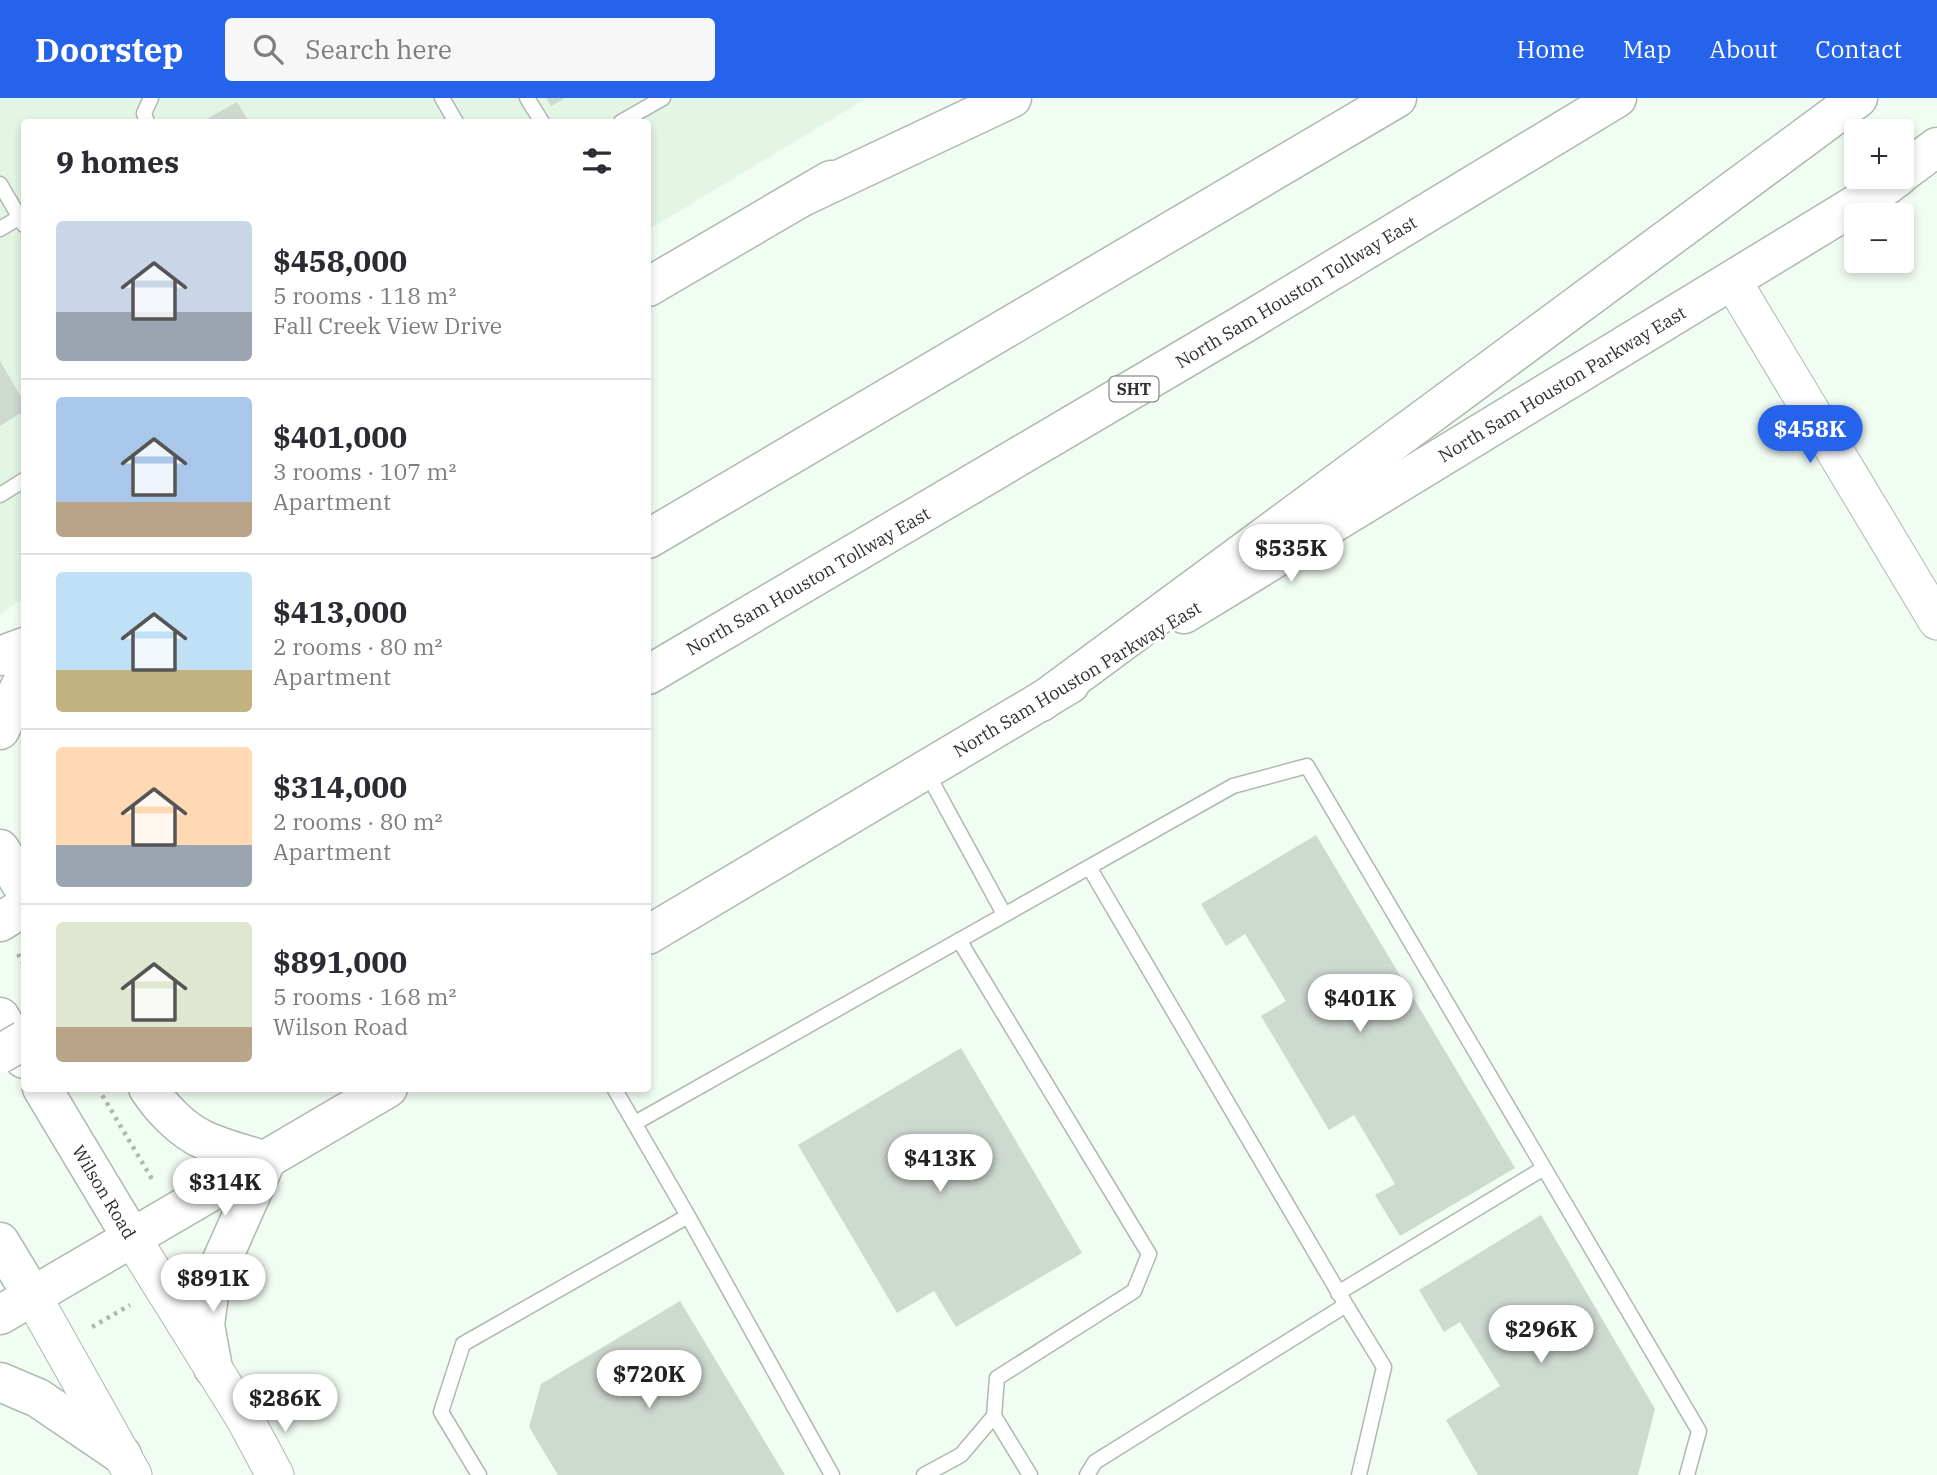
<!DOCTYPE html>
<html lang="en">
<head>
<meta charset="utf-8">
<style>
  :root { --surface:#fff; --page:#f7f7f7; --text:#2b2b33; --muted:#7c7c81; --line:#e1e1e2; --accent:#2563eb }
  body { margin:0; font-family:"IBM Plex Serif",serif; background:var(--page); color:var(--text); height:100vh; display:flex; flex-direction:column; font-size:26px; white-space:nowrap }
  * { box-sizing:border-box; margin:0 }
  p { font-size:23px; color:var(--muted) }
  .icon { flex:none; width:38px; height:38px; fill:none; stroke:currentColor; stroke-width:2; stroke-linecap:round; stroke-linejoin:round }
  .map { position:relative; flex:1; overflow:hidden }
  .details { position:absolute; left:21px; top:21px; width:630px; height:973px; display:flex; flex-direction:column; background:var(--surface); border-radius:7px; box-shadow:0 4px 10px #0003 }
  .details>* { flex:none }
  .fabs { position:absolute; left:1844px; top:21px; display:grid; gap:14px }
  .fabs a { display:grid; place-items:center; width:70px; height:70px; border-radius:7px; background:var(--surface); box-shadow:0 4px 10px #0003; font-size:35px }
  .price { position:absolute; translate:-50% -60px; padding:0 16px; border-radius:24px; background:#fff; color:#222; font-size:23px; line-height:46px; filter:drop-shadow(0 2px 4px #0008) }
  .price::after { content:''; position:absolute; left:50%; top:42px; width:21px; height:16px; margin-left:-10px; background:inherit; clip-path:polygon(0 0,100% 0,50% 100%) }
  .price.current { background:var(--accent); color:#fff }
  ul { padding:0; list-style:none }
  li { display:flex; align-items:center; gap:21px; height:175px; padding:0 35px }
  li+li { border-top:2px solid var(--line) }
  li span { display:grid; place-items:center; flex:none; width:196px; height:140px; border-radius:7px; color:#555 }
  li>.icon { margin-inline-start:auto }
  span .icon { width:84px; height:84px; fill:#fffc; stroke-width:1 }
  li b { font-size:30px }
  h2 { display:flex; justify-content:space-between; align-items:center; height:84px; padding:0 35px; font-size:30px }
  header { display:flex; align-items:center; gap:42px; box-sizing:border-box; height:98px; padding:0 35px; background:var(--accent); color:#fff }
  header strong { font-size:33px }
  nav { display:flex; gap:38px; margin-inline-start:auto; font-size:24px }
  .search { width:490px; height:63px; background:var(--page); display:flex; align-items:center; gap:18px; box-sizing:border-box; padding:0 24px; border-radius:7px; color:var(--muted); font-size:26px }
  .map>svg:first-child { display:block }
  .built { fill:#e3f5e5 }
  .building { fill:#ced9d0 }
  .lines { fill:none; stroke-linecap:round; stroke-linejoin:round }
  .service-casing { stroke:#aeb9af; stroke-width:17 }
  .tertiary-casing { stroke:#aeb9af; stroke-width:39 }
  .secondary-casing { stroke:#aeb9af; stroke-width:41 }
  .motorway-casing { stroke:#aeb9af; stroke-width:41 }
  .path { stroke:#b0b9b1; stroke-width:4.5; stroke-dasharray:3.5 5; stroke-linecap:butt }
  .service { stroke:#fff; stroke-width:14 }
  .tertiary { stroke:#fff; stroke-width:37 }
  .secondary { stroke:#fff; stroke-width:38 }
  .motorway { stroke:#fff; stroke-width:38 }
  .motorway-bridge-casing { stroke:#aeb9af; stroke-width:41; stroke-linecap:butt }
  .motorway-bridge { stroke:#fff; stroke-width:38 }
  .labels { text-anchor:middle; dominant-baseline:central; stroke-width:6; stroke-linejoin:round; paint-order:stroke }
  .shield { fill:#fff; stroke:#6d706d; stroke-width:2 }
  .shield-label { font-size:16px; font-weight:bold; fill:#2e322f }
  .street-label { font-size:18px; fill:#2e322f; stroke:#fff }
</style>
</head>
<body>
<header>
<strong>Doorstep</strong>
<div class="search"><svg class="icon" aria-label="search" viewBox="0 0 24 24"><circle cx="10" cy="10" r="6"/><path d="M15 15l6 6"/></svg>Search here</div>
<nav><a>Home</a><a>Map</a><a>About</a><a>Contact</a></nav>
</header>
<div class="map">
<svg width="1937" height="1377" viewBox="0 0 1937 1377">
  <rect width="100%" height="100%" fill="#f1fcf2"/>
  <path class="built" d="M0,0H867L648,132V24H24V500L0,516Z"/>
  <path class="building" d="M546,0H565L551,8Z
    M237,4L249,24H201Z
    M0,263L24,304V313L0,328Z
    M1316,737L1515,1070L1400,1138L1375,1097L1395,1086L1354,1017L1329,1032L1261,918L1286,903L1245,836L1226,848L1201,806Z
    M961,950L1082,1155L956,1229L934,1193L897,1215L798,1047Z
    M1541,1117L1655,1311L1638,1377H1478L1446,1322L1500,1288L1460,1224L1444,1234L1419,1192Z
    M680,1203L785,1377H558L529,1329L541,1286Z"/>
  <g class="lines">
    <defs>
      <path id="service" d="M442,0L456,24
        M527,0L542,24
        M147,24L144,15L151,0
        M621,24L663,0
        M0,86L24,127
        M0,131L20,119
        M0,397L24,382
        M926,673L1004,816
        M1089,769L1346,1207L1384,1269L1359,1377
        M959,842L1149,1156L1134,1193L997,1280L994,1318L1030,1377
        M614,990L688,1118L832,1377
        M635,1025L1233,688L1307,668L1699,1333L1687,1377
        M1338,1195L1544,1070
        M479,1377L441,1314L463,1246L688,1118
        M924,1377L961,1357L994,1318
        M1087,1377L1095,1364L1346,1207"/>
      <path id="tertiary" d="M1732,182L1937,523
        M132,1140L245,1321L275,1377
        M32,1197L133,1377"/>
      <path id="secondary" d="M1902,75L1937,49
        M648,189L831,82
        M1184,516L1883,90L1898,79
        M0,558L24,549
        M0,632L24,580
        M0,751L24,791
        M648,837L1070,586
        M0,919L24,961
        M42,990L132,1140
        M148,990C161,1010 182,1032 204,1042C223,1051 245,1056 266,1063L210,1189L205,1227L213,1270
        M0,1144L32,1197
        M0,1217L388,990
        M0,1284L38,1300L122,1357"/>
      <path id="motorway" d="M802,99L1012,0
        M648,441L1397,0
        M648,577L1245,225L1617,0
        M1041,604L1858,0
        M0,824L24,809"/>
    </defs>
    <use href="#service" class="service-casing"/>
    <use href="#tertiary" class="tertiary-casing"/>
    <use href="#secondary" class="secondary-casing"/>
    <use href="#motorway" class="motorway-casing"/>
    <path class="path" d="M18,856L24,867
      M98,990L152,1081
      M92,1229L130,1207"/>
    <use href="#service" class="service"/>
    <use href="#tertiary" class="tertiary"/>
    <use href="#secondary" class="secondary"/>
    <use href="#motorway" class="motorway"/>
    <defs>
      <path id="motorway-bridge" d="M0,956L24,942"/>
    </defs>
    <use href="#motorway-bridge" class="motorway-bridge-casing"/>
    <use href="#motorway-bridge" class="motorway-bridge"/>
  </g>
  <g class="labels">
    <rect class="shield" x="1109.5" y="278.5" width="49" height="25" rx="5"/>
    <g class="shield-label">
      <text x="1134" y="291">SHT</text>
    </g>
    <g class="street-label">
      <text transform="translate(1296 194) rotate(-31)">North Sam Houston Tollway East</text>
      <text transform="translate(1562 286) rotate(-31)">North Sam Houston Parkway East</text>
      <text transform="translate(808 483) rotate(-30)">North Sam Houston Tollway East</text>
      <text transform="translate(1077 581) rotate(-31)">North Sam Houston Parkway East</text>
      <text transform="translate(104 1094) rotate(59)">Wilson Road</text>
    </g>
  </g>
</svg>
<div class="fabs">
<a>+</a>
<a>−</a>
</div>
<b class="price current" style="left:1810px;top:367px">$458K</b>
<b class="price" style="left:1291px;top:486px">$535K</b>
<b class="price" style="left:1360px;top:936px">$401K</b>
<b class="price" style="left:940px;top:1096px">$413K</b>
<b class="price" style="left:225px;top:1120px">$314K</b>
<b class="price" style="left:213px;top:1216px">$891K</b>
<b class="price" style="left:1541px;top:1267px">$296K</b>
<b class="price" style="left:649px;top:1312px">$720K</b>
<b class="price" style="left:285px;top:1336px">$286K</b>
<section class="details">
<h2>9 homes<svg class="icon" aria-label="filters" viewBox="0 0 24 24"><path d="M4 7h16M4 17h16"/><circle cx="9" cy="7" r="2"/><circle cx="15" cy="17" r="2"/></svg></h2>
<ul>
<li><span style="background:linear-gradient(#c9d6e8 65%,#9aa5b1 0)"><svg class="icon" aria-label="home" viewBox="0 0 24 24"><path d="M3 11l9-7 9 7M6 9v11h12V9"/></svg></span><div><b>$458,000</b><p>5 rooms · 118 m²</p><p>Fall Creek View Drive</p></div></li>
<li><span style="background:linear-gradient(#a9c7e8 75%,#b9a48a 0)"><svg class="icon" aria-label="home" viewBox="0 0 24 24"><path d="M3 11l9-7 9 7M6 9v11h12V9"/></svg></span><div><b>$401,000</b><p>3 rooms · 107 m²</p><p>Apartment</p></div></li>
<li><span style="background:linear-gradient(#bfe0f5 70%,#c2b280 0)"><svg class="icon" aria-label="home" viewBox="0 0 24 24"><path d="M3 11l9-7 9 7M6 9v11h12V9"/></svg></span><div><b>$413,000</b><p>2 rooms · 80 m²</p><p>Apartment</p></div></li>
<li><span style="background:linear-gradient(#ffd9b3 70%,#9aa5b1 0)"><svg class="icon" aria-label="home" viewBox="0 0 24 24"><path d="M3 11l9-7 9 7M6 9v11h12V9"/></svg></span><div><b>$314,000</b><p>2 rooms · 80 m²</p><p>Apartment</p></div></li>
<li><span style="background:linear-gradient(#dfe7d0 75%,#b9a48a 0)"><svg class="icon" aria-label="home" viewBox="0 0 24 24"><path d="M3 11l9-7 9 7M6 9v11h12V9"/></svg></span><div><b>$891,000</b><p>5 rooms · 168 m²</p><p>Wilson Road</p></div></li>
</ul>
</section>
</div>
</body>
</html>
